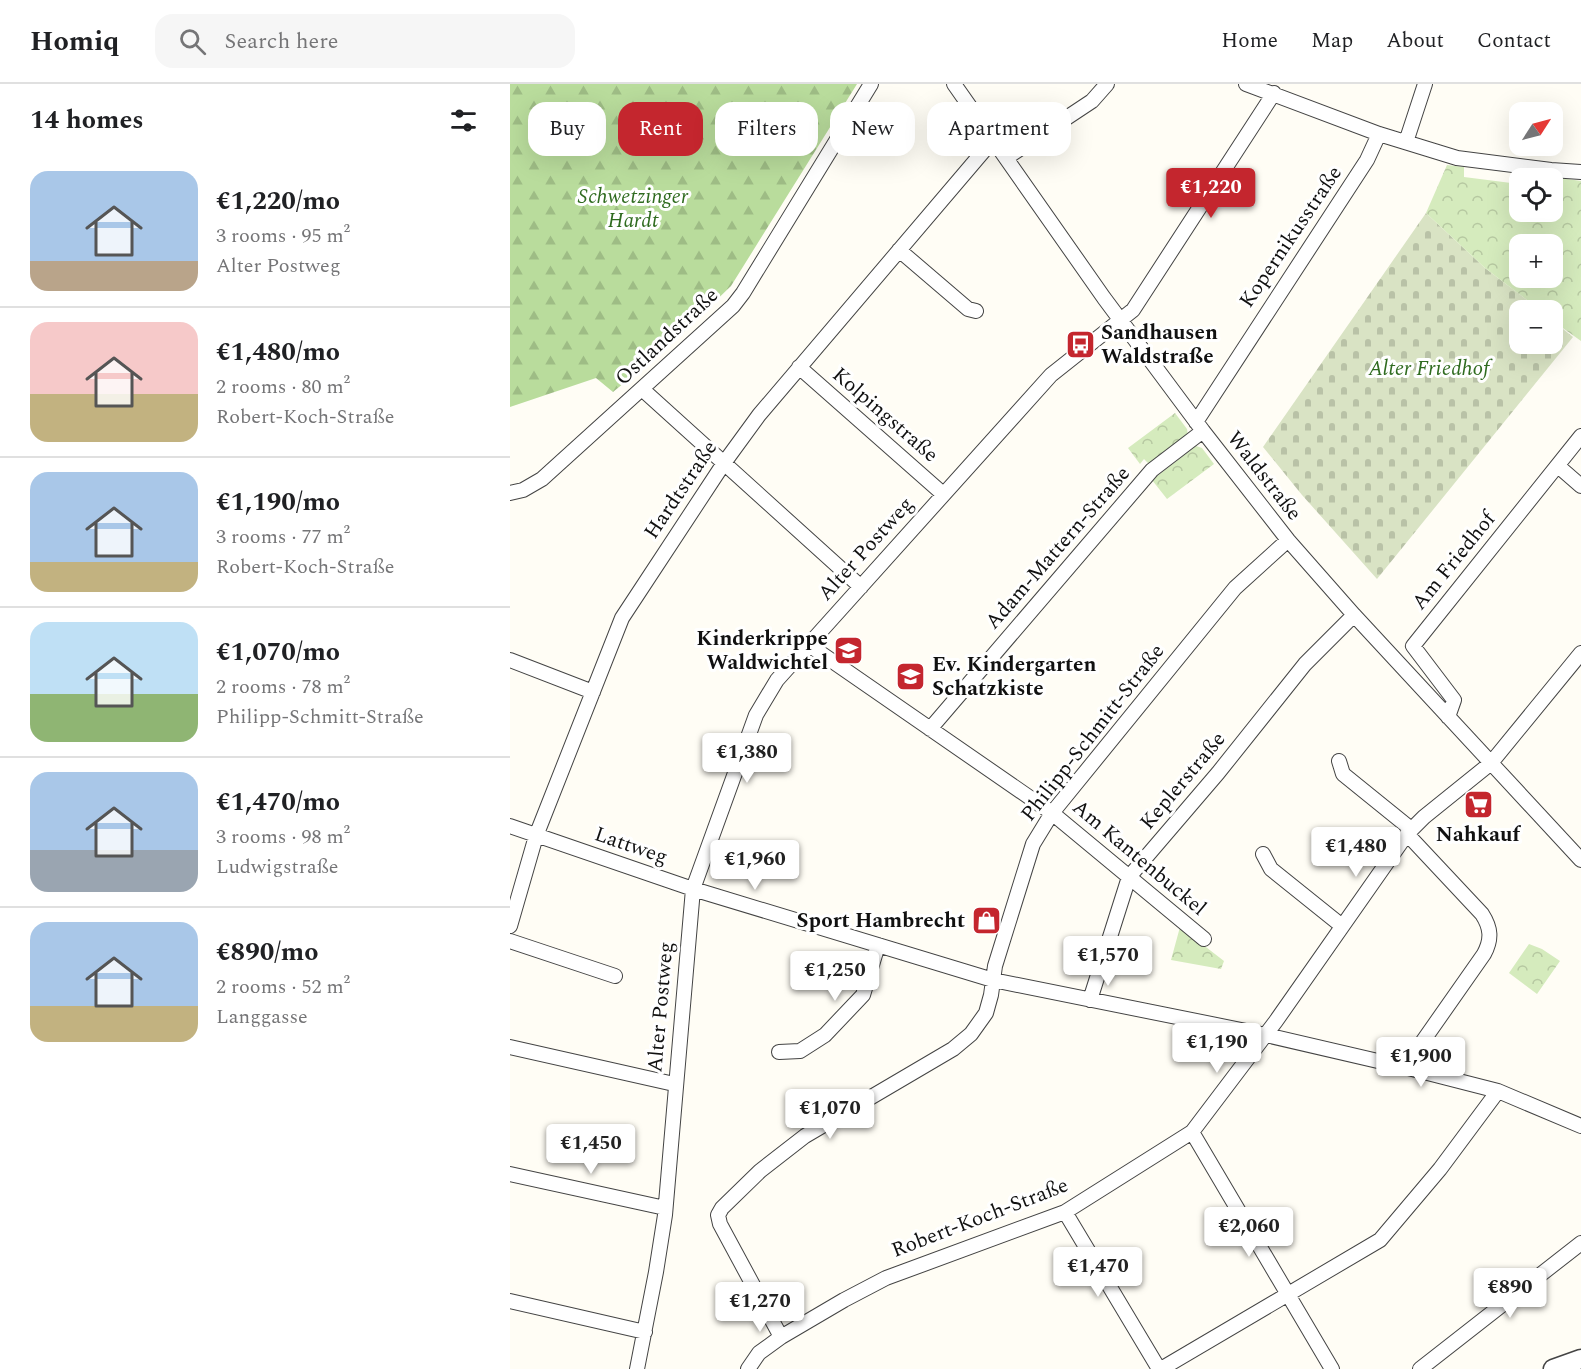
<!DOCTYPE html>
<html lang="en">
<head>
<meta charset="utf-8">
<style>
  :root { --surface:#fff; --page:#f6f6f6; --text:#202124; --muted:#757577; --line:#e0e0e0; --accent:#c4262e }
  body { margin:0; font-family:Spectral,serif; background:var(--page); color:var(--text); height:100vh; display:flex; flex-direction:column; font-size:22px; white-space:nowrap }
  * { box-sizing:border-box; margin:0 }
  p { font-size:20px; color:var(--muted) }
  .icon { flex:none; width:33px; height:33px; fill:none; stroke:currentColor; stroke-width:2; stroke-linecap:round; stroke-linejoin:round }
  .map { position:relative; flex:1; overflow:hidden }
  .side { display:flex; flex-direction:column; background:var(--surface); width:510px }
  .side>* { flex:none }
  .hud { position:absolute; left:18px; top:18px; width:570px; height:54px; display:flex; gap:12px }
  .needle { width:39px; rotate:54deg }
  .controls { position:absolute; left:999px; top:18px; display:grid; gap:12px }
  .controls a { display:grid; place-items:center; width:54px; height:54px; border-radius:12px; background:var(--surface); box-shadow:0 6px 24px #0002; font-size:30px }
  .price { position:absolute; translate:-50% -51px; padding:0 14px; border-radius:6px; background:#fff; color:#222; font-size:20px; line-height:39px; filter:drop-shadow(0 2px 3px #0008) }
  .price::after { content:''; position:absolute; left:50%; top:36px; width:18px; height:14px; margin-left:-9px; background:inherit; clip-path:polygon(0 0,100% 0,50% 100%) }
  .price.on { background:var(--accent); color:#fff }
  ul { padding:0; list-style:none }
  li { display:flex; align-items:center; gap:18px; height:150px; padding:0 30px }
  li+li { border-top:2px solid var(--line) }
  li span { display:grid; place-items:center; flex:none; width:168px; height:120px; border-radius:18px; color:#555 }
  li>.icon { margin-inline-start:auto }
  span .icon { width:72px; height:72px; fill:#fffc; stroke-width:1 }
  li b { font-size:26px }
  h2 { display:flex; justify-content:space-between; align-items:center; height:72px; padding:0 30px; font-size:26px }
  .tag { padding:0 21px; border-radius:18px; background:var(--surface); box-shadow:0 6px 24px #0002; font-size:21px; line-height:54px }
  .tag.on { background:var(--accent); color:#fff }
  header { display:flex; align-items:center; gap:36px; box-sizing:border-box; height:84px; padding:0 30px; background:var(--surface); border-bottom:2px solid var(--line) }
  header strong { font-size:28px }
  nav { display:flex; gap:33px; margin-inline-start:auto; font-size:21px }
  .search { width:420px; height:54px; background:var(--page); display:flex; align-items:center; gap:15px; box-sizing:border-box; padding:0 21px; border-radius:18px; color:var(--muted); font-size:22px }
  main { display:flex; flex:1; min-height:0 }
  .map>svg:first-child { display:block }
  .forest { fill:url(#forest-firs) }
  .cemetery { fill:url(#cemetery-stones) }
  .park { fill:url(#park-crowns); fill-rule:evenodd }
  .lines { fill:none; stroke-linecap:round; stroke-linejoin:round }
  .minor-casing { stroke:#444; stroke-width:16 }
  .tertiary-casing { stroke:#444; stroke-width:21 }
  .minor { stroke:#fff; stroke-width:14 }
  .tertiary { stroke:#fff; stroke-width:18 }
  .labels { text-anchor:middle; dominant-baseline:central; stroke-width:6; stroke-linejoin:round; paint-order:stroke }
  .park-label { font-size:21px; font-style:italic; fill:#2f6b1f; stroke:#fff }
  .street-label { font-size:21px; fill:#111; stroke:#fff }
  .poi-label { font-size:21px; font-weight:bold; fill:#111; stroke:#fff; text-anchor:start }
</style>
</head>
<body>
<header>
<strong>Homiq</strong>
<div class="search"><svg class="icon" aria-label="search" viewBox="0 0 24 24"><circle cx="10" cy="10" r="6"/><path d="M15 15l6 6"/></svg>Search here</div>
<nav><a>Home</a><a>Map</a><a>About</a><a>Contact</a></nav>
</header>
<main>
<section class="side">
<h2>14 homes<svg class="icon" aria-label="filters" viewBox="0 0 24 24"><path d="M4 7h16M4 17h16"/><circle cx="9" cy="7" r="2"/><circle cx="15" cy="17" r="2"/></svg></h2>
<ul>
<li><span style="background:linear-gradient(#a9c7e8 75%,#b9a48a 0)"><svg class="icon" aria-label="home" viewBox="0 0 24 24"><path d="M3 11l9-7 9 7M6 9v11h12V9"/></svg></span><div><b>€1,220/mo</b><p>3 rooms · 95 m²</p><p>Alter Postweg</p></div></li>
<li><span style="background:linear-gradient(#f6c9c9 60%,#c2b280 0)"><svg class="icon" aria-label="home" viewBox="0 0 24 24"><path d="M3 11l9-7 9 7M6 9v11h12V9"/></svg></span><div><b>€1,480/mo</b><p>2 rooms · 80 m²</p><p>Robert-Koch-Straße</p></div></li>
<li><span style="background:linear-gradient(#a9c7e8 75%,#c2b280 0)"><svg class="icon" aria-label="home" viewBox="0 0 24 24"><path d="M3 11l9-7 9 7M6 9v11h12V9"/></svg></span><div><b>€1,190/mo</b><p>3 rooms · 77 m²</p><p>Robert-Koch-Straße</p></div></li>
<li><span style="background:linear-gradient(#bfe0f5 60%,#8fb573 0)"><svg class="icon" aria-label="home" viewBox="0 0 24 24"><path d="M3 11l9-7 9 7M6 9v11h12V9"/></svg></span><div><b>€1,070/mo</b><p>2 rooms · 78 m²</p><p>Philipp-Schmitt-Straße</p></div></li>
<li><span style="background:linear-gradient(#a9c7e8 65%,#9aa5b1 0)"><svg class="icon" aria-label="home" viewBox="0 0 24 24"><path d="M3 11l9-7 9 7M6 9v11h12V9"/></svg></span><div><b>€1,470/mo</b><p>3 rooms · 98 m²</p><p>Ludwigstraße</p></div></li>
<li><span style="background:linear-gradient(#a9c7e8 70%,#c2b280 0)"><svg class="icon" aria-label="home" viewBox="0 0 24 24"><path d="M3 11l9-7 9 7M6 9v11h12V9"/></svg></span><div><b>€890/mo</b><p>2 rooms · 52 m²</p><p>Langgasse</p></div></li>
</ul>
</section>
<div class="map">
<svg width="1071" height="1285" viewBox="0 0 1071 1285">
  <defs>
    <pattern id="forest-firs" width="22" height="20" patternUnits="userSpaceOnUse" patternTransform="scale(1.5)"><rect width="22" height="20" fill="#b9dc9c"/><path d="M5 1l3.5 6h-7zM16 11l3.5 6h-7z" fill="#9ebc85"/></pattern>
    <pattern id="cemetery-stones" width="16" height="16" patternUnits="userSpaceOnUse" patternTransform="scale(1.5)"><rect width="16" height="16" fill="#d9e3c4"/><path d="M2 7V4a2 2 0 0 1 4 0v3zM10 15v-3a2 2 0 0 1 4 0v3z" fill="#b9c2a7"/></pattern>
    <pattern id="park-crowns" width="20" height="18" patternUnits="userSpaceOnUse" patternTransform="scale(1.5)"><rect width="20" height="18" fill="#d5ebbd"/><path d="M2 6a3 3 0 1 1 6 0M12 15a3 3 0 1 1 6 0" fill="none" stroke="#b6c8a1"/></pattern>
  </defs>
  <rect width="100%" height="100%" fill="#fffdf5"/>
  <path class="forest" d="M0,0H347L221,202L160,261L103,308L86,294L0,323Z"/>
  <path class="cemetery" d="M916,129L975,184L1030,226H1010V260H1042L1043,237L1063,253L867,495L792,411L753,363Z"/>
  <path class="park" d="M937,81L954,83V93L1009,100L1010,128H1042V94H1037V92L1071,97V257L1043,237L1042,226H1030L975,184L916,129ZM1010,160H1042V194H1010Z
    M665,329L677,345L678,352L639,380L634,375L630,380L618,364Z
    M686,362L692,364L704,380L657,415L642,396Z
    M670,843L714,877L711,885L661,876Z
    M1019,860L1032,865L1050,877L1027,910L999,889Z"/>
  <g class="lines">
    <defs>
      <path id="minor" d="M444,0L594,214L693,347L778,456L844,531L1071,776
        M736,0L869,50L947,74L1041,86L1071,88
        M896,58L915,0
        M496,74L582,17L597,0
        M389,166L458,225L466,227
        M289,283L433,410
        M132,305L351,503
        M686,338L857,76L869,50
        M1048,382L1071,402
        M0,409L13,406L32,395L223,222L233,209L361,0
        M299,561L542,729L694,855
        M0,576L83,608
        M938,633L944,616L903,562L1071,352
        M420,645L642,386L693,347
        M829,677L833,690L901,745
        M0,742L183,805L483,896L756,951L898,984L988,1007L1071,1042
        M897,750L972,830C981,844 982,855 974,870L906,967L898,984
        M753,770L761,785L832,842
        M0,842L26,752L112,534L214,379L249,331L483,56
        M0,857L105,892
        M580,916L619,793L708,689L795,580L844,531
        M0,963L164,1000
        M269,968L290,967L315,951L353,911L368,861
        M682,1048L822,1285
        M0,1090L155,1124
        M555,1128L649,1285
        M0,1217L135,1248
        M271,1253L210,1140L208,1131L212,1124L250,1087L295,1052L443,965L461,950L476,929L481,911L485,882L523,760L542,729L725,504L778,456
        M127,1285L146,1188L155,1131L183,805L246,631L267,596L541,291L623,226L764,9
        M238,1285L249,1269L271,1253L334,1216L376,1194L555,1128L682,1048L766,937L897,750L914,733L981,679L1071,569
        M651,1285L870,1156L930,1085L988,1007
        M910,1285L1071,1159"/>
      <path id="tertiary" d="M1043,1285L1071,1275"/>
    </defs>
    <use href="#minor" class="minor-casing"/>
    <use href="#tertiary" class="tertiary-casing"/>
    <use href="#minor" class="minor"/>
    <use href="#tertiary" class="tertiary"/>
  </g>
  <defs>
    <symbol id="bus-square" viewBox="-11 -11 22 22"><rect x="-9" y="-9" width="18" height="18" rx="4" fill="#c4262e" stroke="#fff"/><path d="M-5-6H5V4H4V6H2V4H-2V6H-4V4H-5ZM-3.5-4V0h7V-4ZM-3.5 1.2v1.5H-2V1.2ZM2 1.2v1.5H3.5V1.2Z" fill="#fff"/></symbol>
    <symbol id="school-square" viewBox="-11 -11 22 22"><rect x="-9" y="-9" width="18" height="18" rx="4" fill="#c4262e" stroke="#fff"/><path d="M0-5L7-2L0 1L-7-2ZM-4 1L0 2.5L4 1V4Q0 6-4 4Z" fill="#fff"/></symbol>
    <symbol id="supermarket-square" viewBox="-11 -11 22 22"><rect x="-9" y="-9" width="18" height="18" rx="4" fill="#c4262e" stroke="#fff"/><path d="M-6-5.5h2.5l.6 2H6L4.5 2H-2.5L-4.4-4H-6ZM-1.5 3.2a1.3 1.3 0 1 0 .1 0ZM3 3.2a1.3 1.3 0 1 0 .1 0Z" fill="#fff"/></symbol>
    <symbol id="shop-square" viewBox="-11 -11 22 22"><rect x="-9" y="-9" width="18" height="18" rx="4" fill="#c4262e" stroke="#fff"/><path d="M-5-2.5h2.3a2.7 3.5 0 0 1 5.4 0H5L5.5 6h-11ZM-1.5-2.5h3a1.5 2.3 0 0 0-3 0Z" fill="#fff"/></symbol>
  </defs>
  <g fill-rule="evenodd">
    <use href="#bus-square" x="554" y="244" width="33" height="33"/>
    <use href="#school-square" x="322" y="550" width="33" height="33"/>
    <use href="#school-square" x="384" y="576" width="33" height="33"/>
    <use href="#supermarket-square" x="952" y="704" width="33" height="33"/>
    <use href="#shop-square" x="460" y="820" width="33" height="33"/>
  </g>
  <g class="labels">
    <g class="park-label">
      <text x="123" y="113">Schwetzinger<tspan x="123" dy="24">Hardt</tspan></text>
      <text x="919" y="285">Alter Friedhof</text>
    </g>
    <g class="street-label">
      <text transform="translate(781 153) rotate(-56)">Kopernikusstraße</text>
      <text transform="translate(157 253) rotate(-43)">Ostlandstraße</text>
      <text transform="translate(375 331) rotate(41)">Kolpingstraße</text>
      <text transform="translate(754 392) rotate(52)">Waldstraße</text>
      <text transform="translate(171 406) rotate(-56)">Hardtstraße</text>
      <text transform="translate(548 464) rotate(-49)">Adam-Mattern-Straße</text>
      <text transform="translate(356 465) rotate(-48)">Alter Postweg</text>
      <text transform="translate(944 477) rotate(-51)">Am Friedhof</text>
      <text transform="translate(583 649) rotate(-52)">Philipp-Schmitt-Straße</text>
      <text transform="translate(673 697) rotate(-50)">Keplerstraße</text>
      <text transform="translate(121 762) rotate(19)">Lattweg</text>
      <text transform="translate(629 774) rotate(40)">Am Kantenbuckel</text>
      <text transform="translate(151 923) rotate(-85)">Alter Postweg</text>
      <text transform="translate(470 1134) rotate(-21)">Robert-Koch-Straße</text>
    </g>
    <g class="poi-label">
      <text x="591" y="249">Sandhausen<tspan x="591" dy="24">Waldstraße</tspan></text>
      <text x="318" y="555" text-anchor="end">Kinderkrippe<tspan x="318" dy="24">Waldwichtel</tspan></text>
      <text x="422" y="581">Ev. Kindergarten<tspan x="422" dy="24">Schatzkiste</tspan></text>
      <text x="968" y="751" text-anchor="middle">Nahkauf</text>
      <text x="455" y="837" text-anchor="end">Sport Hambrecht</text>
    </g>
  </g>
</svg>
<div class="controls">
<a><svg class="needle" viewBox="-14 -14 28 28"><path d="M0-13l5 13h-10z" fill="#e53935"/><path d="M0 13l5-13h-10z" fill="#757577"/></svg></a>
<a><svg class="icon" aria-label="locate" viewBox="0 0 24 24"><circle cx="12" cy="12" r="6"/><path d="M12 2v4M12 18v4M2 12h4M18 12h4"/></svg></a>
<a>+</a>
<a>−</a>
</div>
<b class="price on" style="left:701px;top:135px">€1,220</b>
<b class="price" style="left:237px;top:700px">€1,380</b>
<b class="price" style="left:846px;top:794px">€1,480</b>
<b class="price" style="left:245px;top:807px">€1,960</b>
<b class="price" style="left:598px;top:903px">€1,570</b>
<b class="price" style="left:325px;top:918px">€1,250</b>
<b class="price" style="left:707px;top:990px">€1,190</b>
<b class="price" style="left:911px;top:1004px">€1,900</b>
<b class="price" style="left:320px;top:1056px">€1,070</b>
<b class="price" style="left:81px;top:1091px">€1,450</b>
<b class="price" style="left:739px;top:1174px">€2,060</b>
<b class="price" style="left:588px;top:1214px">€1,470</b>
<b class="price" style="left:1000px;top:1235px">€890</b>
<b class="price" style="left:250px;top:1249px">€1,270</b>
<div class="hud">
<a class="tag">Buy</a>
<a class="tag on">Rent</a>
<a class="tag">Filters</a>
<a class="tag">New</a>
<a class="tag">Apartment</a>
</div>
</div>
</main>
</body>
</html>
